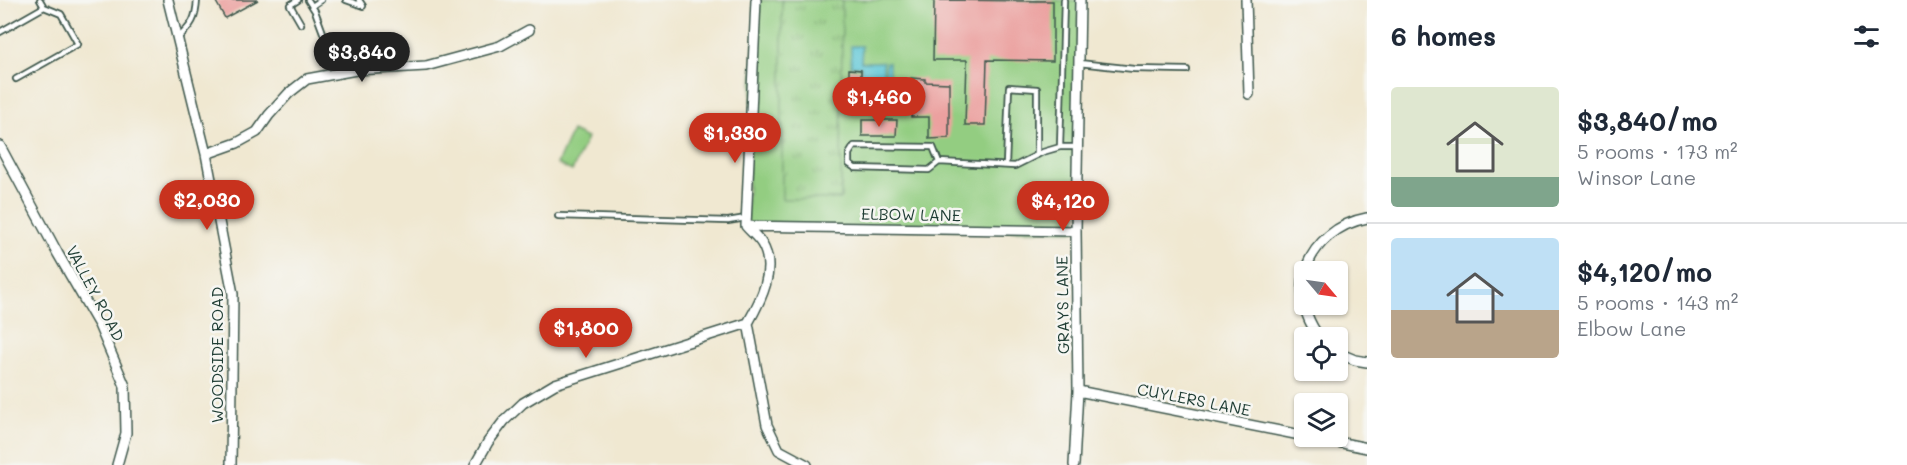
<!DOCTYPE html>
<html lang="en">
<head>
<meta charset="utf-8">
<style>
  :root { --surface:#fff; --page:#f2f2f3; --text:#1f2937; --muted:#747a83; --line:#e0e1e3; --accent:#c8321e }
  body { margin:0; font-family:Mali,sans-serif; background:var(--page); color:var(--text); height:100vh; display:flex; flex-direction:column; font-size:22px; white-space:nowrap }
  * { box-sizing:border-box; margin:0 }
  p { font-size:20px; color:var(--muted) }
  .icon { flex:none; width:33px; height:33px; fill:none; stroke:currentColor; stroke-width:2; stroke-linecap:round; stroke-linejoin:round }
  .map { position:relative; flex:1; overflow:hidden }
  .sheet { display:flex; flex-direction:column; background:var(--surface); width:540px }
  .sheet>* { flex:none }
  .needle { width:39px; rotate:119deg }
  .controls { position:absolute; left:1294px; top:261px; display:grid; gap:12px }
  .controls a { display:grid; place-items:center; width:54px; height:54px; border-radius:6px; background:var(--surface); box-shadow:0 2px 4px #0004; font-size:30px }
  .price { position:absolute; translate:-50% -51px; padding:0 14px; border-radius:21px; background:var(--accent); color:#fff; font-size:20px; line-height:39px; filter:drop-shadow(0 2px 3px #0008) }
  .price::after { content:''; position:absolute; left:50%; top:36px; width:18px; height:14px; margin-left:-9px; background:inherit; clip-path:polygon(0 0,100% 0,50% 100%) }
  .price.on { background:#222; color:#fff }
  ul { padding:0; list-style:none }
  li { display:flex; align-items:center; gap:18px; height:150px; padding:0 24px }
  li+li { border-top:2px solid var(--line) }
  li span { display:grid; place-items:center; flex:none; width:168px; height:120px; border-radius:6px; color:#555 }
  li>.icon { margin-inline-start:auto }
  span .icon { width:72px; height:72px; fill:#fffc; stroke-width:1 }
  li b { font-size:26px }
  h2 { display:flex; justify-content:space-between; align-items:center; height:72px; padding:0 24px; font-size:26px }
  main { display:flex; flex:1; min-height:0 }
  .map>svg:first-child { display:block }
  .grass { fill:#93cd81; stroke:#59855a; stroke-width:1.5 }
  .park { fill:url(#park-tufts); stroke:#59855a; stroke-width:1.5 }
  .water { fill:#5bc6d6; stroke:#3d8285; stroke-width:1.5 }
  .building { fill:#eba09f }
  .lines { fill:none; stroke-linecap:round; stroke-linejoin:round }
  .lane-casing { stroke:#3e574c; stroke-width:8 }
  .street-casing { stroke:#3e574c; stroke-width:12 }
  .lane { stroke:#fff; stroke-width:4.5 }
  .street { stroke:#fff; stroke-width:9 }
  .labels { text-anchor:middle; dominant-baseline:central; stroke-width:5; stroke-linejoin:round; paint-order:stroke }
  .street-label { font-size:16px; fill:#1f3d34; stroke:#f6f6f2 }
</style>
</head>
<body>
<main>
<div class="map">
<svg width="1367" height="465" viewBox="0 0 1367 465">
  <defs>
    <pattern id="park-tufts" width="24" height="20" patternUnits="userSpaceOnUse" patternTransform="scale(1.5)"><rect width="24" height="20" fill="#93cd81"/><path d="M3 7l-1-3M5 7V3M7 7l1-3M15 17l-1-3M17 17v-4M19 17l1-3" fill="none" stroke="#77a86a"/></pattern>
  </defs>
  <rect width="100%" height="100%" fill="#f6f6f2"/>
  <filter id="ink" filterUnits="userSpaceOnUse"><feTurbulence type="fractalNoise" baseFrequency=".0167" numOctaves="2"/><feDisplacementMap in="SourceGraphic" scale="12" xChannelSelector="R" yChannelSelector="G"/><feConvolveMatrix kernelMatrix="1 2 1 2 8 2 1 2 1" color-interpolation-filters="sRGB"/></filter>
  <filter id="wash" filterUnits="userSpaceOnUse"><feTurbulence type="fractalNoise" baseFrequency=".008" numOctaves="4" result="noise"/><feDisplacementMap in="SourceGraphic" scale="24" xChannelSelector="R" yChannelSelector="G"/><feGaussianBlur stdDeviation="1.35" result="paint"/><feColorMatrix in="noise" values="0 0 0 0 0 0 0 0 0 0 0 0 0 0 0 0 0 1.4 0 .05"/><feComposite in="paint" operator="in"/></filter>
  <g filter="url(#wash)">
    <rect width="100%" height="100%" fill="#f0e8d1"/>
    <path class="grass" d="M756,0H1079L1076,231L746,226Z
      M572,131L587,138L572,171L557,164Z"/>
    <path class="park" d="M782,0H842L841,199H782Z"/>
    <path class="water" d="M851,46H862L861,62H883V84L885,83L886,62H889V89L883,87L882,97H861L862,105L856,104L857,89H861V66H851Z"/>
    <g id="blocks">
      <path class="building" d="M215,0H258L225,18Z
        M934,0L1053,1V61L987,60L985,125H965L967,60H933Z
        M849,69L861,70V89H849Z
        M911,78L925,79V82L949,83V138L929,139V117H911Z
        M862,120H897L896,136H862Z"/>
    </g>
  </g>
  <g filter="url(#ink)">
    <use href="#blocks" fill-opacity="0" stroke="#3e574c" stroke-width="1.5"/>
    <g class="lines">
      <defs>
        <path id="lane" d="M298,0L290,5L301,24
          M308,0L315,11L338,73
          M346,0L363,6L359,0
          M312,6L321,0
          M0,32L44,7
          M178,38C192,25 196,19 197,0
          M1079,63L1134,69L1187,70
          M16,79L78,44L61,14L44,7L40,0
          M1060,147L1064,0
          M939,162L933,147L854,146L849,154V164L855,168L929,170L939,162L1015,166L1043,152L1060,147H1078
          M1006,165L1009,87L1037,89V155
          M558,216L728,221L746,218"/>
        <path id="street" d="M168,0L206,154L233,294L231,465
          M1246,0L1249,94
          M0,146L58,254L99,325L125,386L126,433L117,465
          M206,154L237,143L257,132L269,115L289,93L307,79L356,70L426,66L500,46L529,30
          M746,226L1076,231
          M1305,272C1313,243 1339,223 1367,218
          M1305,272C1299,296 1305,318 1320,338
          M748,323L767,425L779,450L807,465
          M1338,353L1355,360L1367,362
          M1078,391L1305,436
          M1309,436L1367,448
          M475,465L488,442L504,421L523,403L555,384L748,323C761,300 777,269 762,244C758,237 751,232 746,226L756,0
          M1074,465L1078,391L1076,231L1080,0"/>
      </defs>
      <use href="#lane" class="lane-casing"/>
      <use href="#street" class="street-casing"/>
      <use href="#lane" class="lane"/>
      <use href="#street" class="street"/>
    </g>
  </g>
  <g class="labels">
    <g class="street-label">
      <text transform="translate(911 214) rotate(1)">ELBOW LANE</text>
      <text transform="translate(96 293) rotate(62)">VALLEY ROAD</text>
      <text transform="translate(1062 305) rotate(-91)">GRAYS LANE</text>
      <text transform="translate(216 355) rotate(-90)">WOODSIDE ROAD</text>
      <text transform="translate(1194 399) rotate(11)">CUYLERS LANE</text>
    </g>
  </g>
</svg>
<div class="controls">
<a><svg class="needle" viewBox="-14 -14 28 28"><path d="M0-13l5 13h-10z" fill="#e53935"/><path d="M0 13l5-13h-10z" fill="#747a83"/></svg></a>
<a><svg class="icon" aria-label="locate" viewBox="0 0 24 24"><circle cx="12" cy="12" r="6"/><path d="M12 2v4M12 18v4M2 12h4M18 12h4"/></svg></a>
<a><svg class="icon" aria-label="layers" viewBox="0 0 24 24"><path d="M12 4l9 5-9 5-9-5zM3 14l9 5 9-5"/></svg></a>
</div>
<b class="price on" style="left:362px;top:83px">$3,840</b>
<b class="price" style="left:879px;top:128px">$1,460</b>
<b class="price" style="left:735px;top:164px">$1,330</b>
<b class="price" style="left:207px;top:231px">$2,030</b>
<b class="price" style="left:1063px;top:232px">$4,120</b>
<b class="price" style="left:586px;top:359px">$1,800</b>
</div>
<section class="sheet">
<h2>6 homes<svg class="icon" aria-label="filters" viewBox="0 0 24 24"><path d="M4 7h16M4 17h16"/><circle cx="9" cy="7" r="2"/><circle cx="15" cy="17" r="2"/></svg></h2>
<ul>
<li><span style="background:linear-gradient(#dfe7d0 75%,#7fa58c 0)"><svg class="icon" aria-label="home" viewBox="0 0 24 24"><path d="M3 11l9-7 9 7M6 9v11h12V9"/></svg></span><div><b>$3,840/mo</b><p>5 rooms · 173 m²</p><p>Winsor Lane</p></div></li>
<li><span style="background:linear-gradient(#bfe0f5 60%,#b9a48a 0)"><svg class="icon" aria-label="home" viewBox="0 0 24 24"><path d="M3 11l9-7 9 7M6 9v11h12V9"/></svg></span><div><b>$4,120/mo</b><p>5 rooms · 143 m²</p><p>Elbow Lane</p></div></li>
</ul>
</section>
</main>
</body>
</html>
